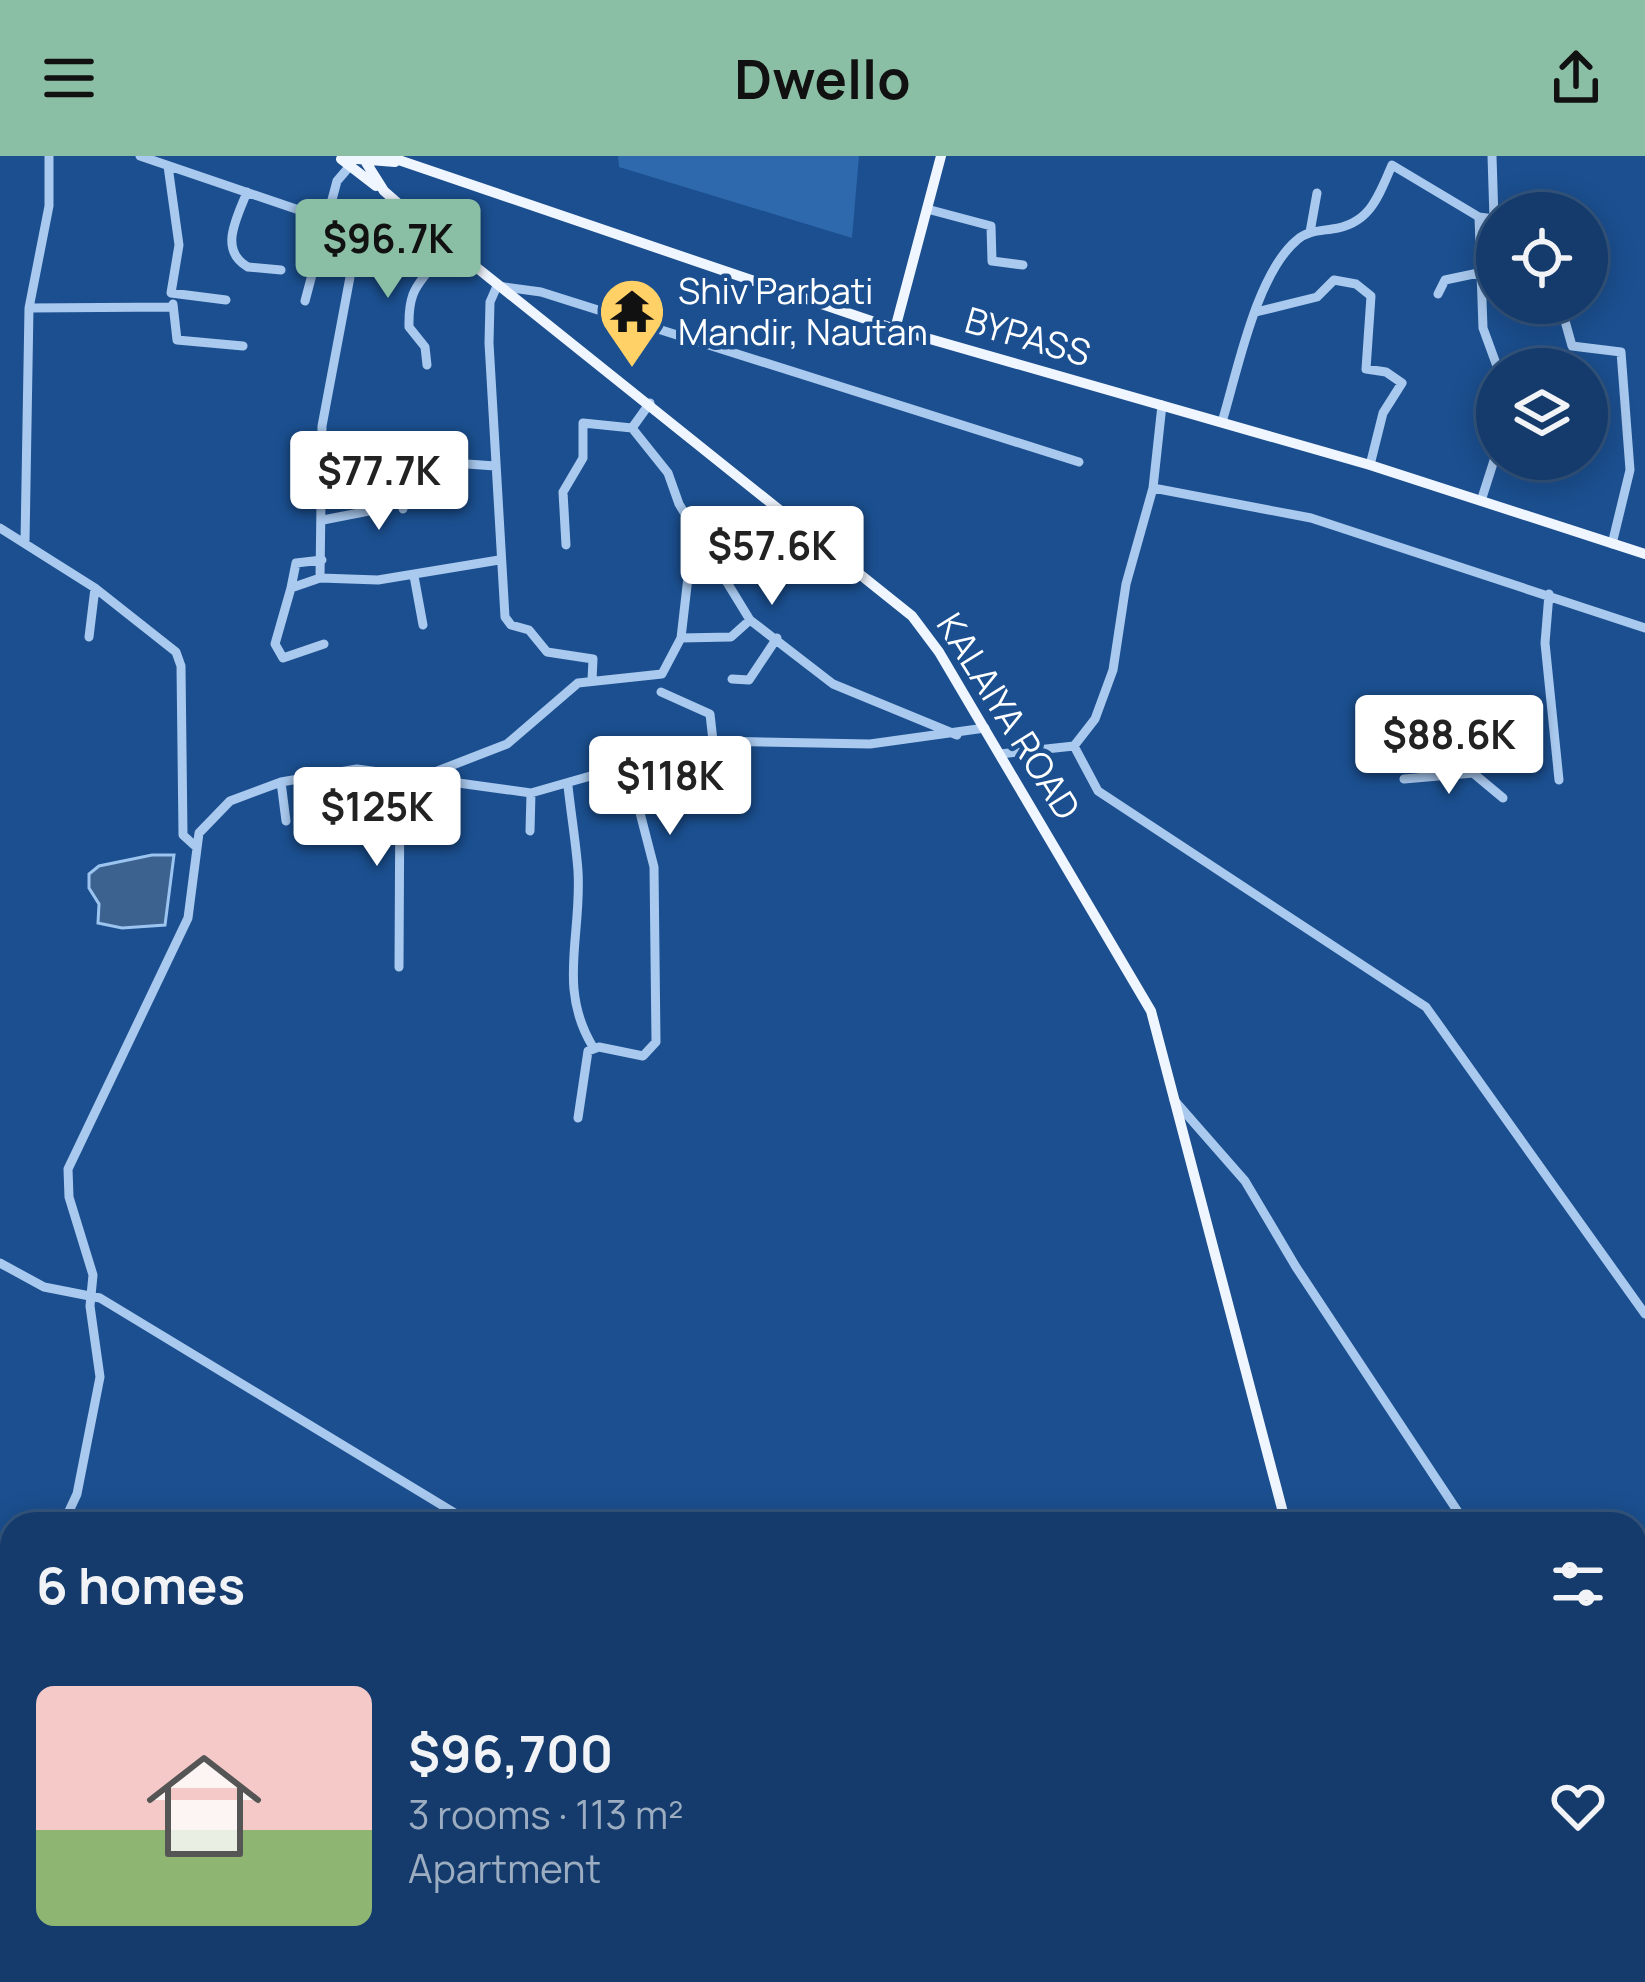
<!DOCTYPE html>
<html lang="en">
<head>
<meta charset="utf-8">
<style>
  :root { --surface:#143b6b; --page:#1d4271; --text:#f1f3f6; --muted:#9dadc1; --line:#33557e; --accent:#8abfa5 }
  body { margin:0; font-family:Manrope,sans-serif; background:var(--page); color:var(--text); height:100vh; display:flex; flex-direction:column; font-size:45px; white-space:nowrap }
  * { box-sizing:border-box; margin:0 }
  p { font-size:39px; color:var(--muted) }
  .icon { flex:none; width:66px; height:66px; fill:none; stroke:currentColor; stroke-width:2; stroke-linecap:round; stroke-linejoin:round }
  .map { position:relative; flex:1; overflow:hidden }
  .panel { position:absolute; left:0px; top:1356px; width:1647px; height:471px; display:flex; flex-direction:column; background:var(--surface); border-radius:36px 36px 0 0; box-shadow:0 6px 30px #0003,0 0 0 3px var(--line) }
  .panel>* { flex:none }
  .tools { position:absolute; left:1476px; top:36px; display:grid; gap:24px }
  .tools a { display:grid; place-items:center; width:132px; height:132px; border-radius:50%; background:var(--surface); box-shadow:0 6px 30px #0003,0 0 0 3px var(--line); font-size:60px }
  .price { position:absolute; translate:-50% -102px; padding:0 27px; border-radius:12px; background:#fff; color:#222; font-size:39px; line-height:78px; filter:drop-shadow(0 3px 6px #0008) }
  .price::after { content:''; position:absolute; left:50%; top:72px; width:36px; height:27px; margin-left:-18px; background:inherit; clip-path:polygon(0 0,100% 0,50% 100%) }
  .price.selected { background:var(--accent); color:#111 }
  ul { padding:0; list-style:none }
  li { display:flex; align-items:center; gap:36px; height:300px; padding:0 36px }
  li span { display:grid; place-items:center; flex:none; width:336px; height:240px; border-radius:18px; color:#555 }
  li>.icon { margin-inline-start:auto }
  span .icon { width:144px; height:144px; fill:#fffc; stroke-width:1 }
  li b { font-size:51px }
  h2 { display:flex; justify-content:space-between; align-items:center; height:144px; padding:0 36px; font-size:51px }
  header { display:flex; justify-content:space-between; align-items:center; height:156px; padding:0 36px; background:var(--accent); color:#111; font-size:54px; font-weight:700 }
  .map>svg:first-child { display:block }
  .green { fill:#2e69ad }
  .water { fill:#3c6290; stroke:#9cc4f0; stroke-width:3 }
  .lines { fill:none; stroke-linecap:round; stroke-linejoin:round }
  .minor { stroke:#a9c9ee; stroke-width:9 }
  .major { stroke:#f0f6ff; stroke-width:10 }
  .labels { text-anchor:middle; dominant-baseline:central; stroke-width:9; stroke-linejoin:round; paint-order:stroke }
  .poi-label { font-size:36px; fill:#fff; stroke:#1b4f8f; text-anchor:start }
  .street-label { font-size:36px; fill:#fff; stroke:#1b4f8f }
</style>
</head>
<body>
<header><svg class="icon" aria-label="menu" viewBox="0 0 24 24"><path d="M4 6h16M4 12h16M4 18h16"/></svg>Dwello<svg class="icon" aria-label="share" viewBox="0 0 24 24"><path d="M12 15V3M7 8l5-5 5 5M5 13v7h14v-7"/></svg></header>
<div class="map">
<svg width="1645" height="1826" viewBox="0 0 1645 1826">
  <rect width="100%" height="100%" fill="#1b4f8f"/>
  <path class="green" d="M618,0H859L852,82L619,11Z"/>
  <path class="water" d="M152,699H174L165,769L122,772L98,767L99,748L89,732V718L99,710Z"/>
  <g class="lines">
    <path class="minor" d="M140,0L349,71L345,92L350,121L322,270L320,422L291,432L275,488L283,502L324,488
      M168,10L179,89L171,137L226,144
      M247,36C237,62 218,94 248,111L281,114
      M927,53L991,70L992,105L1023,109
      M1479,61L1494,63L1492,0
      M349,71L460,100
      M1310,76L1317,37
      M1438,138L1445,124L1483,116
      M305,145L337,25L349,11
      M1560,147L1572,190L1621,196L1630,314L1612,388
      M173,148L177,184L243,190
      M29,152L173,151
      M1256,156L1317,141L1334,124L1356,128L1371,140L1366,213L1386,216L1402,227L1383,257L1370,309
      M427,209L425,191L409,171C408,126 423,129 440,97
      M650,247L632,272L668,317L679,348L750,464L833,528L957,579
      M1222,266C1237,217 1256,118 1297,84C1307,75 1319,75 1332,73C1370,68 1378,41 1392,9L1479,61L1483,172L1498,213
      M1153,332L1311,362L1645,472
      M1481,345L1497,295
      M403,353L402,313L411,304L495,310
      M323,364L379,353L401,329
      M0,372L95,432L176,496L181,510L183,679L194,689
      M25,386L29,152L49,50V0
      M566,389L563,336L583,302V267L632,272
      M414,420L423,469
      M320,422L378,424L499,404
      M291,432L296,407L322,404
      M1549,438L1545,487L1559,624
      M89,481L95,432
      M681,482L731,481L750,464
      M732,523L749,524L777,482
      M592,524L593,503L547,496L529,474L511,469L505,461L489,187L490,146L497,130L541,136L1079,306
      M661,536L710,558L713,585
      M1074,590L1098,635L1426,851L1645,1158
      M1000,598L1074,590L1095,563L1113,514L1126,428L1153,332L1162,249
      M427,619L507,588L578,527L662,518L681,482L691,395L707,391
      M1404,623L1473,617L1503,642
      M281,626L286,665
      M568,630C571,658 576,687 578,715C582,780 557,832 593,891
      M530,675L531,637
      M399,811L400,617
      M1174,944L1245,1025L1296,1111L1466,1368
      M578,962L588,895L599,891L643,900L656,886L654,711L638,649L650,634L639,607
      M0,1107L44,1131L100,1142L473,1368
      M63,1368L77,1338L100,1221L90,1150L93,1119L69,1041L68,1013L188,762L199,677L230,645L281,626L357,613L531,637L713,585L870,588L985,572
      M1635,1424L1645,1423
      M0,1482L12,1470
      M908,1815L985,1826
      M1583,1815L1587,1826"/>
    <path class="major" d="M362,0L384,35L416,63L912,460L939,496L1151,855L1286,1368
      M387,0L895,173L1370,309L1645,398
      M345,2L395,6
      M341,3L376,30
      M895,173L941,0
      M1405,1815L1409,1826"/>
  </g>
  <defs>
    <symbol id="temple-pin" viewBox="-11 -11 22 30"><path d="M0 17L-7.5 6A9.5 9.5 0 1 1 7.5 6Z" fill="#ffd166" stroke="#1b4f8f"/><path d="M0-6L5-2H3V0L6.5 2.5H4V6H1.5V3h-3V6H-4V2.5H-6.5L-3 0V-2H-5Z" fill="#111"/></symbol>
  </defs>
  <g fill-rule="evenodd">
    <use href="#temple-pin" x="594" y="117" width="76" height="104"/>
  </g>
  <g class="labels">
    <g class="poi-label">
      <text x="678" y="134">Shiv Parbati<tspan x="678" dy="41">Mandir, Nautan</tspan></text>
    </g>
    <g class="street-label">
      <text transform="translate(1028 180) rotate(16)">BYPASS</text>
      <text transform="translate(1009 560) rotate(58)">KALAIYA ROAD</text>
    </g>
  </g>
</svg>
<div class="tools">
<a><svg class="icon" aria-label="locate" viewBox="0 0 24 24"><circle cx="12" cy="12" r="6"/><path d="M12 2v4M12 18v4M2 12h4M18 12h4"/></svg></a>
<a><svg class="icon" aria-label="layers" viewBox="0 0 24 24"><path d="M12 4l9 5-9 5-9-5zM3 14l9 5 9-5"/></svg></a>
</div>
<b class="price selected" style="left:388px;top:145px">$96.7K</b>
<b class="price" style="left:379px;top:377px">$77.7K</b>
<b class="price" style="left:772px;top:452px">$57.6K</b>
<b class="price" style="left:1449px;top:641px">$88.6K</b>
<b class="price" style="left:670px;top:682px">$118K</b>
<b class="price" style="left:377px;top:713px">$125K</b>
<section class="panel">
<h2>6 homes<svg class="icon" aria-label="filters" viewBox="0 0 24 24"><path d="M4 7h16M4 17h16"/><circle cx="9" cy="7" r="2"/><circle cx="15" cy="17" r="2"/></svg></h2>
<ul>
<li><span style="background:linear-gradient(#f6c9c9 60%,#8fb573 0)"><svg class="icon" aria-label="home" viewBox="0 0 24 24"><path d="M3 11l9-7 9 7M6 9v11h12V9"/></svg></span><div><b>$96,700</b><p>3 rooms · 113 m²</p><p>Apartment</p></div><svg class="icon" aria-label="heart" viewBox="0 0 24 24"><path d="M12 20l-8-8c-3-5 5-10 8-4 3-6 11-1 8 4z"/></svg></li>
</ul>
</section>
</div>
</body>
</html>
